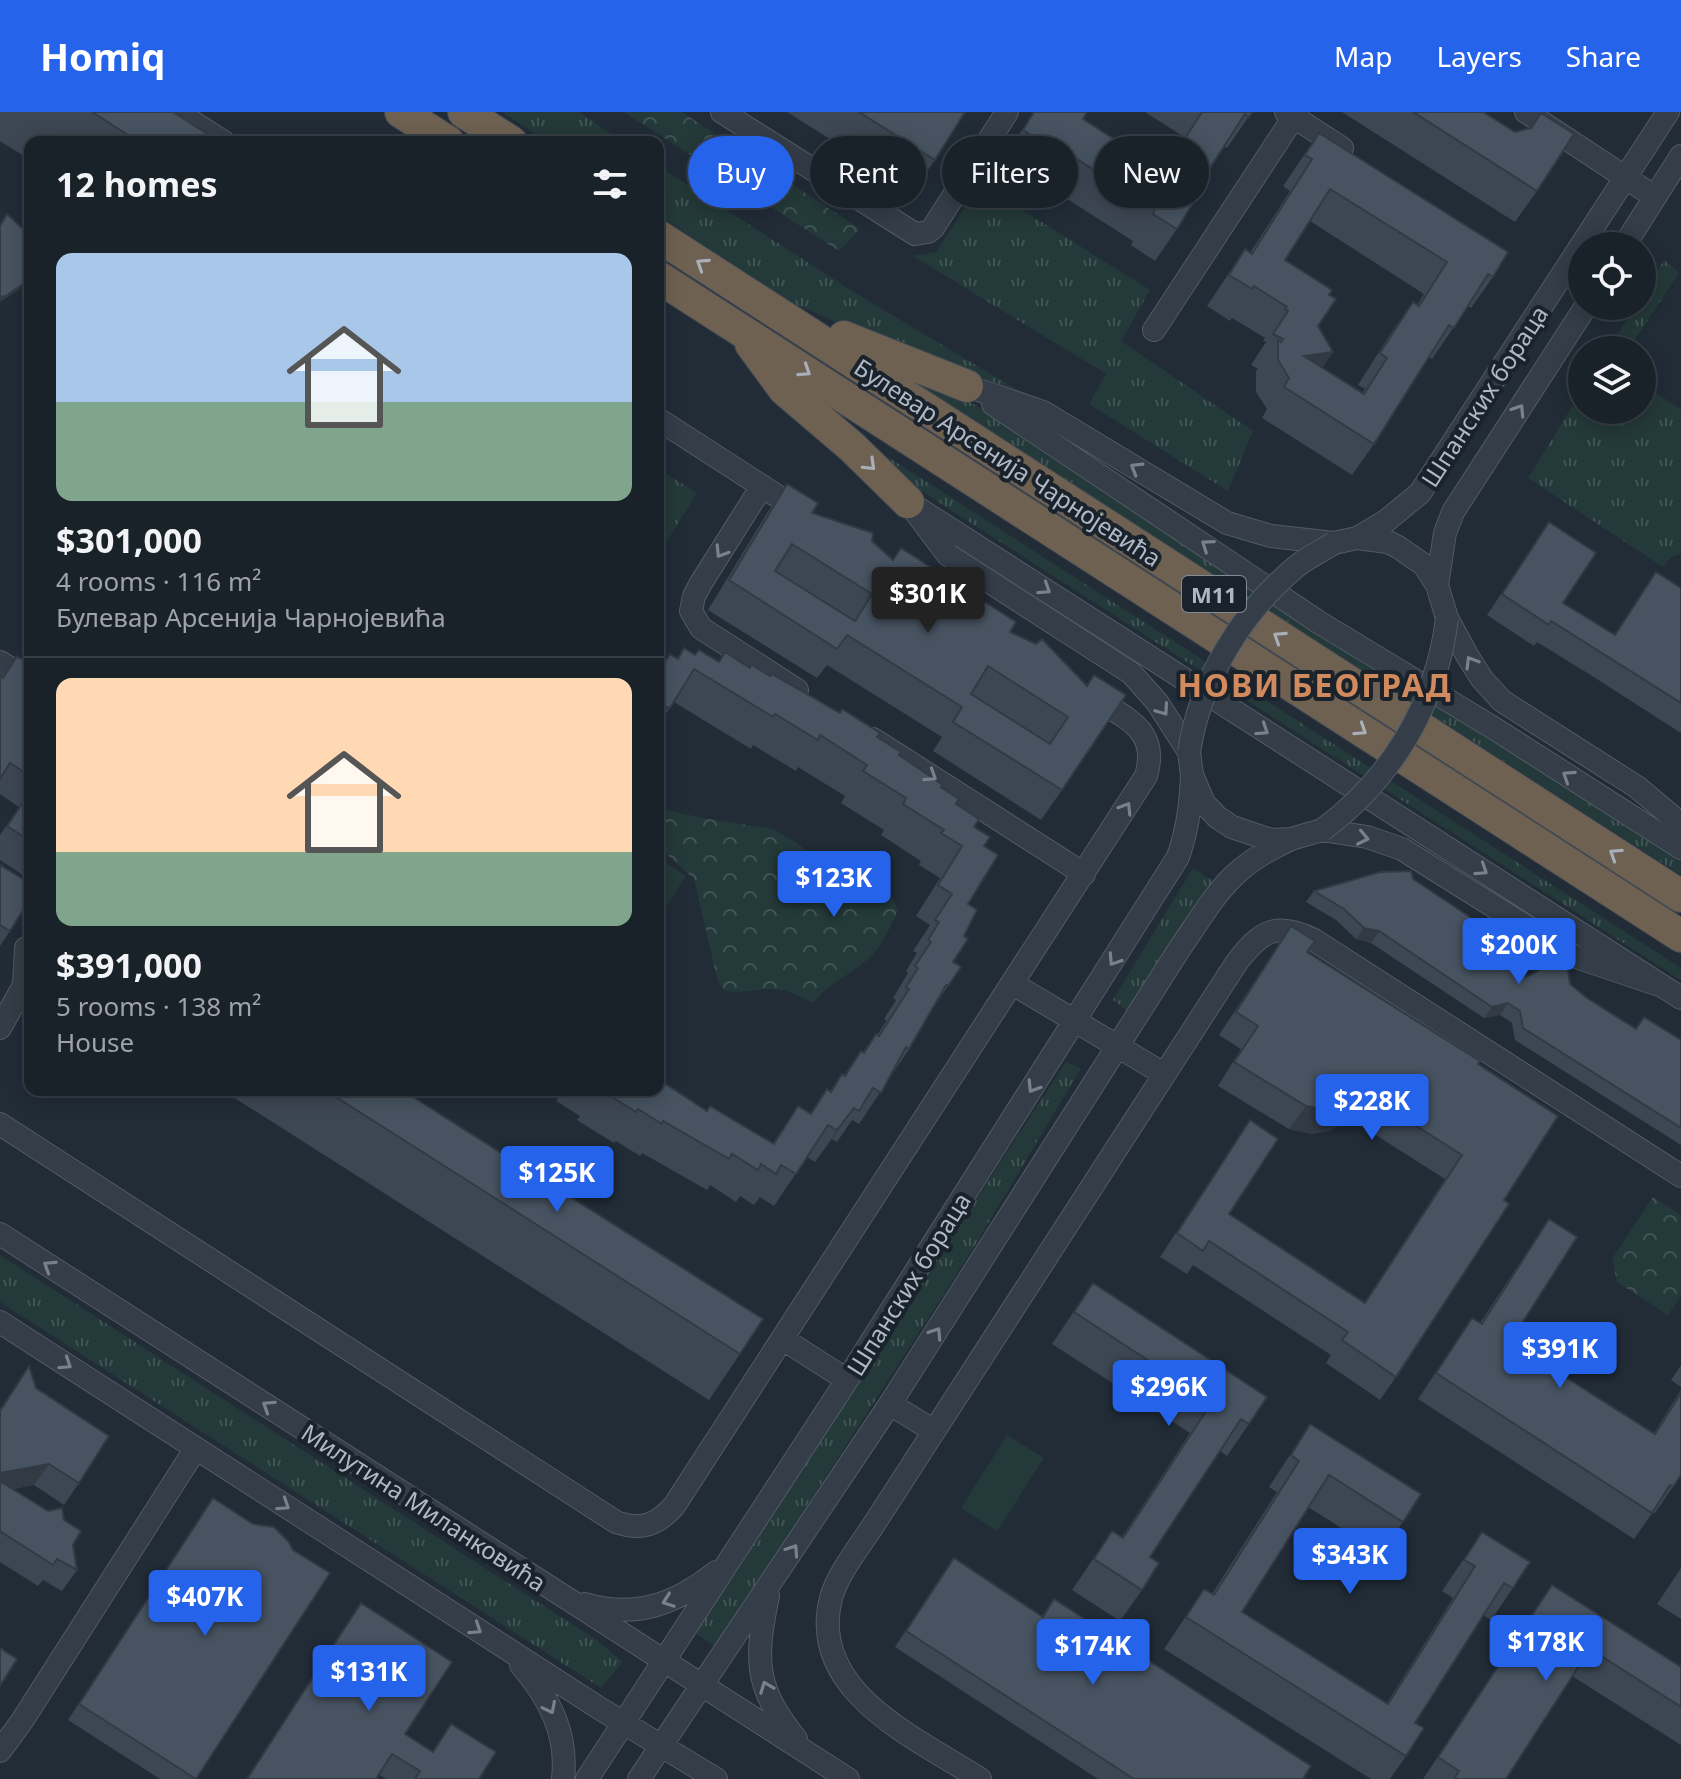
<!DOCTYPE html>
<html lang="en">
<head>
<meta charset="utf-8">
<style>
  :root { --surface:#192129; --page:#262e35; --text:#f1f3f6; --muted:#9fa3a8; --line:#373e46; --accent:#2563eb }
  body { margin:0; font-family:"Noto Sans",sans-serif; background:var(--page); color:var(--text); height:100vh; display:flex; flex-direction:column; font-size:30px; white-space:nowrap }
  * { box-sizing:border-box; margin:0 }
  p { font-size:26px; color:var(--muted) }
  .icon { flex:none; width:44px; height:44px; fill:none; stroke:currentColor; stroke-width:2; stroke-linecap:round; stroke-linejoin:round }
  .map { position:relative; flex:1; overflow:hidden }
  .drawer { position:absolute; left:24px; top:24px; width:640px; height:960px; display:flex; flex-direction:column; background:var(--surface); border-radius:16px; box-shadow:0 4px 20px #0003,0 0 0 2px var(--line) }
  .drawer>* { flex:none }
  .hud { position:absolute; left:688px; top:24px; width:760px; height:72px; display:flex; gap:16px }
  .fabs { position:absolute; left:1568px; top:120px; display:grid; gap:16px }
  .fabs a { display:grid; place-items:center; width:88px; height:88px; border-radius:50%; background:var(--surface); box-shadow:0 4px 20px #0003,0 0 0 2px var(--line); font-size:40px }
  .price { position:absolute; translate:-50% -68px; padding:0 18px; border-radius:8px; background:var(--accent); color:#fff; font-size:26px; line-height:52px; filter:drop-shadow(0 2px 4px #0008) }
  .price::after { content:''; position:absolute; left:50%; top:48px; width:24px; height:18px; margin-left:-12px; background:inherit; clip-path:polygon(0 0,100% 0,50% 100%) }
  .price.on { background:#222; color:#fff }
  ul { padding:0; list-style:none }
  li { display:grid; align-content:center; gap:16px; height:424px; padding:0 32px }
  li+li { border-top:2px solid var(--line) }
  li span { display:grid; place-items:center; height:248px; border-radius:16px; color:#555 }
  li>.icon { margin-inline-start:auto }
  span .icon { width:144px; height:144px; fill:#fffc; stroke-width:1 }
  li b { font-size:34px }
  h2 { display:flex; justify-content:space-between; align-items:center; height:96px; padding:0 32px; font-size:34px }
  .pill { padding:0 28px; border-radius:36px; background:var(--surface); box-shadow:0 4px 20px #0003,0 0 0 2px var(--line); font-size:28px; line-height:72px }
  .pill.on { background:var(--accent); color:#fff }
  header { display:flex; align-items:center; gap:48px; box-sizing:border-box; height:112px; padding:0 40px; background:var(--accent); color:#fff }
  header strong { font-size:38px }
  nav { display:flex; gap:44px; margin-inline-start:auto; font-size:28px }
  .map>svg:first-child { display:block }
  .grass { fill:url(#grass-tufts) }
  .forest { fill:url(#forest-crowns) }
  .garden { fill:#243939 }
  .lines { fill:none; stroke-linecap:round; stroke-linejoin:round }
  .minor-casing { stroke:#525b65; stroke-width:24 }
  .highway-casing { stroke:#3f4852; stroke-width:34 }
  .minor { stroke:#343d48; stroke-width:22 }
  .highway { stroke:#6e6152; stroke-width:32 }
  .minor-bridge-casing { stroke:#525b65; stroke-width:24; stroke-linecap:butt }
  .minor-bridge { stroke:#343d48; stroke-width:22 }
  .wall { fill:#3d4753; fill-rule:evenodd }
  .shaded-wall { fill:#323a44 }
  .building { fill:#475361; stroke:#323a44; stroke-width:2; fill-rule:evenodd }
  .oneway { stroke:#a8afb9 }
  .oneway2 { stroke:#78818c }
  .labels { text-anchor:middle; dominant-baseline:central; stroke-width:8; stroke-linejoin:round; paint-order:stroke }
  .shield { fill:#1a222c; stroke:#828b96; stroke-width:2 }
  .shield-label { font-size:22px; font-weight:bold; fill:#afb8c4 }
  .street-label { font-size:24px; fill:#afb8c4; stroke:#1a222c }
  .district-label { font-size:32px; font-weight:bold; letter-spacing:2px; fill:#d08a5e; stroke:#1a222c }
</style>
</head>
<body>
<header>
<strong>Homiq</strong>
<nav><a>Map</a><a>Layers</a><a>Share</a></nav>
</header>
<div class="map">
<svg width="1681" height="1667" viewBox="0 0 1681 1667">
  <defs>
    <pattern id="grass-tufts" width="24" height="20" patternUnits="userSpaceOnUse" patternTransform="scale(2)"><rect width="24" height="20" fill="#243939"/><path d="M3 7l-1-3M5 7V3M7 7l1-3M15 17l-1-3M17 17v-4M19 17l1-3" fill="none" stroke="#415454"/></pattern>
    <pattern id="forest-crowns" width="20" height="18" patternUnits="userSpaceOnUse" patternTransform="scale(2)"><rect width="20" height="18" fill="#243939"/><path d="M2 6a3 3 0 1 1 6 0M12 15a3 3 0 1 1 6 0" fill="none" stroke="#415454"/></pattern>
  </defs>
  <rect width="100%" height="100%" fill="#212c37"/>
  <path class="grass" d="M502,0H579L623,30H548Z
    M658,54L857,182L1021,280L850,216L792,191L658,103Z
    M981,72L1150,178L1121,229L1253,319L1228,379L1089,292L1106,262L913,144L936,140Z
    M1664,148L1679,161L1628,238H1608L1635,194H1642V183Z
    M903,263L969,289L1681,748V763Z
    M1642,271L1681,298V442L1671,445L1663,455L1528,366L1582,279V298H1642Z
    M854,323L1681,856V868L915,375Z
    M658,357L697,381L658,443Z
    M1193,756L1213,769L1129,900L1113,888Z
    M1066,950L1081,956L971,1140L716,1535L694,1520Z
    M0,1143L595,1527L623,1550L601,1576L0,1190Z"/>
  <path class="forest" d="M624,0H682L860,117L839,139Z
    M662,697L702,706L773,717L797,731L818,747L879,773L891,784L898,798C890,815 882,835 868,847C850,863 828,872 813,891C799,884 786,876 769,877C753,877 738,883 723,878L717,866L694,767L658,734V713Z
    M1653,1085L1681,1103V1184L1668,1203L1617,1170L1612,1147Z"/>
  <path class="garden" d="M658,746L686,764L658,807Z
    M1007,1323L1044,1346L997,1419L961,1396Z"/>
  <g class="lines">
    <defs>
      <path id="minor" d="M177,0L224,30
        M722,0L915,122L928,120L933,116L1007,0
        M1286,0L1342,36
        M1526,0L1655,85
        M1624,134L1681,44
        M1154,218L1297,0
        M967,274L1043,300L1227,411L1271,424L1334,431L1357,426L1388,430L1398,435L1424,453L1437,473L1447,506L1468,545L1482,567L1502,589L1637,675L1681,712
        M993,292L1320,511L1492,615L1681,736
        M658,307L802,400
        M762,374L701,471L694,484L691,499L701,516L797,578
        M908,390L948,443L1131,561L1157,590L1189,640L1192,663L1204,691L1217,705L1232,715L1271,728L1291,727L1322,718L1367,725L1402,737L1573,844L1662,874
        M919,397L1681,886
        M1357,426L1386,409L1420,381L1668,0
        M1437,473L1445,421L1453,400L1586,194
        M0,550L30,569
        M873,627L1084,762
        M1013,872L1164,962
        M0,916L24,873L26,836
        M0,1012L616,1410C641,1419 657,1413 674,1394L1146,664C1160,617 1125,606 1091,584
        M0,1122L848,1667
        M0,1210L599,1596L716,1667
        M783,1227L847,1268
        M890,1292L934,1319
        M768,1484C755,1547 754,1575 796,1627
        M585,1492C635,1507 676,1492 716,1460
        M521,1553C550,1587 568,1622 563,1667
        M0,1639L22,1609L196,1336
        M587,1667L847,1268L1178,745C1188,717 1191,692 1192,663
        M639,1667L890,1292L1180,836C1218,781 1228,756 1291,727
        M980,1667C917,1626 807,1580 831,1486C838,1460 864,1429 878,1406L1237,850C1261,819 1276,809 1314,828L1681,1064"/>
      <path id="highway" d="M401,0L448,30
        M464,0L511,30
        M658,124L1681,784
        M658,165L1681,824
        M844,225L967,274
        M751,232L784,277L852,335L908,390"/>
    </defs>
    <use href="#minor" class="minor-casing"/>
    <use href="#highway" class="highway-casing"/>
    <use href="#minor" class="minor"/>
    <use href="#highway" class="highway"/>
    <defs>
      <path id="minor-bridge" d="M1189,640C1200,569 1241,500 1297,454C1308,445 1322,439 1334,431
        M1322,718C1391,668 1437,591 1447,506"/>
    </defs>
    <use href="#minor-bridge" class="minor-bridge-casing"/>
    <use href="#minor-bridge" class="minor-bridge"/>
  </g>
  <path class="wall" d="M0,0H173L220,30H30V48L0,29Z
    M787,0H965L935,48L913,79Z
    M1034,0L1083,7L1163,58L1184,25L1145,0H1252L1227,36L1224,34L1188,90L1177,117L1155,149L1131,133L1133,129L1025,60L1023,63L1001,49Z
    M1342,0H1483L1515,20L1530,17L1541,1L1537,79L1515,110Z
    M1319,21L1493,165L1471,196L1468,194L1432,247L1429,245L1374,332L1352,363L1262,306L1267,297L1256,280V259L1258,257L1251,253L1266,230L1263,229L1265,226L1232,206L1230,209L1207,194L1245,137L1250,141L1290,79L1283,74ZM1310,109L1424,182L1417,193L1413,190L1391,221L1358,273L1365,277L1362,281L1322,256L1333,240L1318,214L1329,183L1285,148Z
    M787,372L812,401L872,429L893,447L901,436L1010,520L1087,574L1062,678L1041,708L933,639L942,625L827,553L817,566L708,498L767,401Z
    M1549,410L1563,491L1615,523L1656,460L1681,476V621L1589,562L1537,530L1534,534L1487,503Z
    M670,542L677,547L695,543L719,550L749,555L770,564L877,625L899,643L941,675L974,715L984,734L968,792L964,824L953,850L948,874L930,901L909,937L859,1012L852,1008L837,1030L832,1027L815,1050L807,1045L774,1094L760,1085L754,1093L740,1084L736,1090L710,1073L707,1078L642,1041L640,1044L616,1029L614,1031L577,1008L580,1004L556,989L558,986L546,978H658L707,998L773,1031L798,994L810,1002L827,977L830,979L842,962L844,963L861,939L863,940L876,922L877,923L887,908L884,907L896,888L893,886L908,861L906,859L917,841L913,839L930,813L916,804L940,766L919,753L921,749L881,723L884,718L841,691L845,684L798,655L796,659L753,633L751,637L674,590L658,613V559Z
    M17,544L30,552V768L0,748V723L19,695L0,682V564L2,565Z
    M0,753L10,819L0,834Z
    M1413,767L1526,865L1570,872L1587,886L1636,916L1644,905L1681,928V1033L1515,928L1512,911L1500,903L1484,906L1371,831L1356,827L1336,808L1306,790L1314,779Z
    M1291,814L1307,840L1478,952L1504,1088L1396,1265L1380,1288L1326,1251L1331,1243L1193,1153L1187,1162L1160,1145L1250,1008L1229,1102L1364,1191L1445,1067L1349,1006L1330,1019L1311,1022L1289,1017L1218,974L1241,937L1219,923Z
    M222,978H402L740,1242L709,1288Z
    M1549,1107L1510,1230L1654,1321L1681,1278V1363L1655,1401L1653,1400L1634,1427L1418,1287L1472,1206L1480,1211Z
    M1093,1171L1249,1312L1227,1344L1220,1339L1150,1445L1142,1478L1120,1509L1072,1478L1112,1419L1122,1425L1190,1321L1052,1232Z
    M1681,1253V1275L1671,1268Z
    M29,1254L36,1276L79,1371L64,1393L34,1373L13,1377L48,1399L64,1408L73,1433L77,1458L62,1479L43,1468L38,1474L0,1450V1297Z
    M1310,1312L1403,1410L1381,1441L1308,1395L1242,1500L1387,1591L1453,1486L1442,1479L1482,1420L1513,1476L1491,1508L1483,1503L1415,1611L1406,1644L1390,1667H1371L1164,1537L1204,1477L1212,1482L1277,1380L1269,1375Z
    M213,1386L253,1412L196,1667H160L68,1608Z
    M954,1446L1042,1504L1054,1487L1303,1667H1098L895,1535Z
    M1681,1456V1507L1657,1492Z
    M1552,1473L1681,1555V1633L1572,1564L1506,1667H1423Z
    M361,1491L405,1622L432,1640L451,1612L479,1667H386L378,1662L376,1667H246Z"/>
  <path class="shaded-wall" d="M23,172L19,178L0,190V185Z
    M1333,240L1311,271L1283,275L1304,244Z
    M1364,816L1379,819L1371,831L1356,827Z
    M1508,891L1500,903L1484,906L1492,895Z
    M1366,982L1349,1006L1330,1019L1311,1022L1289,1017L1306,994Z
    M854,996L832,1027L815,1050L837,1018Z
    M49,1352L34,1373L0,1379V1361Z"/>
  <path class="building" d="M92,0H173L220,30H139Z
    M859,0H965L935,48Z
    M1034,0H1087L1083,7L1164,59L1202,0H1252L1249,5L1245,2L1188,90L1192,93L1177,117L1153,102L1155,97L1047,28L1045,32L1023,18Z
    M1413,0H1483L1515,20L1531,16L1541,1L1574,22L1537,79Z
    M1319,21L1508,140L1493,165L1488,162L1454,216L1449,213L1374,332L1284,275L1289,266L1278,248V228L1281,230L1283,227L1273,222L1288,199L1285,197L1287,195L1254,174L1252,177L1229,163L1245,137L1252,142L1312,47L1305,43ZM1330,77L1447,150L1419,194L1413,190L1380,241L1387,246L1364,282L1304,244L1333,240L1318,214L1336,187L1329,183L1332,178L1285,148Z
    M7,102L25,119L30,138V151L23,172L6,184L0,185V114Z
    M787,372L818,391L812,401L873,421L872,429L893,448L901,436L1016,510L1010,520L1036,532L1042,527L1087,574L1094,563L1126,583L1062,678L953,610L962,595L847,523L837,537L729,468ZM792,432L872,482L855,509L775,459ZM988,554L1068,605L1050,632L971,582Z
    M1549,410L1596,441L1563,491L1615,523L1656,460L1681,476V591L1551,509L1549,513L1502,482Z
    M684,536L695,543L699,538L719,550L725,540L750,556L751,552L770,564L772,562L840,601L842,597L880,621L877,625L901,640L899,643L943,673L941,675L959,687L956,692L979,707L974,715L990,725L984,734L998,743L968,792L977,798L964,824L968,827L953,850L961,855L948,874L946,873L909,937L906,935L881,981L873,976L859,999L854,996L837,1018L828,1013L796,1062L781,1053L776,1062L761,1052L758,1058L732,1042L729,1047L663,1009L662,1012L638,997L636,1000L601,978H658V974L661,976L664,971L707,999L710,994L774,1032L798,994L811,1002L827,977L831,980L842,962L845,964L861,939L864,941L876,922L879,924L909,877L906,875L918,856L915,854L931,830L928,828L939,810L935,808L952,782L938,773L962,734L941,721L944,718L903,692L906,686L863,659L867,653L820,623L818,628L775,602L773,605L694,557L670,596L667,595L658,608V561L670,542L678,547Z
    M17,544L30,552V664L10,651L0,667V564L3,566Z
    M30,680V729L7,714Z
    M0,753L30,771V787L10,819L0,813Z
    M1411,759L1413,767L1500,825L1511,821L1519,822L1526,834V865L1552,851L1562,853L1568,858L1570,872L1587,886L1636,917L1644,905L1681,928V1016L1523,916L1520,899L1508,891L1492,895L1379,819L1364,816L1344,797L1314,779L1380,760Z
    M1291,814L1315,829L1307,840L1480,949L1478,952L1558,1004L1504,1088L1509,1092L1396,1265L1342,1228L1348,1220L1209,1129L1203,1139L1177,1121L1250,1008L1278,1027L1229,1102L1365,1191L1462,1043L1366,982L1347,995L1327,998L1306,994L1234,950L1258,914L1236,900Z
    M325,978H402L763,1207L740,1242Z
    M1549,1107L1577,1125L1510,1230L1655,1322L1681,1281V1363L1673,1375L1670,1373L1652,1401L1436,1261L1472,1206L1482,1212Z
    M1093,1171L1267,1285L1249,1312L1241,1307L1150,1445L1159,1451L1142,1478L1094,1447L1112,1419L1123,1426L1212,1290L1074,1200Z
    M29,1254L36,1276L109,1324L79,1371L49,1352L0,1361V1299Z
    M1310,1312L1421,1382L1403,1410L1329,1363L1242,1500L1388,1592L1475,1454L1464,1448L1482,1420L1530,1450L1513,1476L1504,1471L1415,1611L1424,1616L1406,1644L1186,1505L1204,1477L1214,1483L1299,1349L1291,1343Z
    M0,1369L48,1399L62,1396L64,1408L81,1419L73,1433L77,1458L57,1447L53,1453L0,1419Z
    M213,1386L253,1412L274,1415L289,1430L293,1438L330,1461L196,1667L79,1592Z
    M954,1446L1043,1505L1054,1487L1311,1654L1303,1667H1134L906,1519Z
    M1552,1473L1681,1555V1595L1590,1537L1506,1667H1454L1459,1659L1438,1645Z
    M361,1491L452,1550L405,1622L433,1640L451,1612L496,1640L479,1667H415L420,1659L392,1642L376,1667H247Z
    M0,1536L17,1547L0,1574Z"/>
  <defs><path id="oneway-chevron" d="M-2-3.5L2.5 0L-2 3.5" fill="none" stroke-width="1.6" stroke-linecap="round" stroke-linejoin="round" transform="scale(2)"/></defs>
  <g class="oneway">
    <use href="#oneway-chevron" transform="translate(702 152) rotate(-147)"/>
    <use href="#oneway-chevron" transform="translate(805 259) rotate(33)"/>
    <use href="#oneway-chevron" transform="translate(870 353) rotate(44)"/>
    <use href="#oneway-chevron" transform="translate(1279 525) rotate(-147)"/>
    <use href="#oneway-chevron" transform="translate(1361 618) rotate(33)"/>
    <use href="#oneway-chevron" transform="translate(1615 742) rotate(-147)"/>
  </g>
  <g class="oneway2">
    <use href="#oneway-chevron" transform="translate(1519 298) rotate(-57)"/>
    <use href="#oneway-chevron" transform="translate(1136 356) rotate(-149)"/>
    <use href="#oneway-chevron" transform="translate(1207 433) rotate(-145)"/>
    <use href="#oneway-chevron" transform="translate(721 440) rotate(122)"/>
    <use href="#oneway-chevron" transform="translate(1045 477) rotate(33)"/>
    <use href="#oneway-chevron" transform="translate(1471 550) rotate(-121)"/>
    <use href="#oneway-chevron" transform="translate(1163 598) rotate(55)"/>
    <use href="#oneway-chevron" transform="translate(1263 618) rotate(33)"/>
    <use href="#oneway-chevron" transform="translate(931 664) rotate(33)"/>
    <use href="#oneway-chevron" transform="translate(1568 664) rotate(-147)"/>
    <use href="#oneway-chevron" transform="translate(1126 696) rotate(-58)"/>
    <use href="#oneway-chevron" transform="translate(1363 726) rotate(12)"/>
    <use href="#oneway-chevron" transform="translate(1482 758) rotate(33)"/>
    <use href="#oneway-chevron" transform="translate(1114 848) rotate(123)"/>
    <use href="#oneway-chevron" transform="translate(1033 975) rotate(122)"/>
    <use href="#oneway-chevron" transform="translate(49 1154) rotate(-147)"/>
    <use href="#oneway-chevron" transform="translate(936 1221) rotate(-57)"/>
    <use href="#oneway-chevron" transform="translate(66 1252) rotate(33)"/>
    <use href="#oneway-chevron" transform="translate(268 1294) rotate(-147)"/>
    <use href="#oneway-chevron" transform="translate(284 1393) rotate(33)"/>
    <use href="#oneway-chevron" transform="translate(793 1438) rotate(-56)"/>
    <use href="#oneway-chevron" transform="translate(668 1489) rotate(160)"/>
    <use href="#oneway-chevron" transform="translate(476 1517) rotate(33)"/>
    <use href="#oneway-chevron" transform="translate(766 1575) rotate(-111)"/>
    <use href="#oneway-chevron" transform="translate(550 1596) rotate(63)"/>
  </g>
  <g class="labels">
    <rect class="shield" x="1182" y="464" width="64" height="36" rx="6"/>
    <g class="shield-label">
      <text x="1214" y="482">M11</text>
    </g>
    <g class="street-label">
      <text transform="translate(1484 284) rotate(-57)">Шпанских бораца</text>
      <text transform="translate(1008 350) rotate(33)">Булевар Арсенија Чарнојевића</text>
      <text transform="translate(908 1172) rotate(-58)">Шпанских бораца</text>
      <text transform="translate(424 1395) rotate(33)">Милутина Миланковића</text>
    </g>
    <g class="district-label">
      <text x="1315" y="572">НОВИ БЕОГРАД</text>
    </g>
  </g>
</svg>
<div class="fabs">
<a><svg class="icon" aria-label="locate" viewBox="0 0 24 24"><circle cx="12" cy="12" r="6"/><path d="M12 2v4M12 18v4M2 12h4M18 12h4"/></svg></a>
<a><svg class="icon" aria-label="layers" viewBox="0 0 24 24"><path d="M12 4l9 5-9 5-9-5zM3 14l9 5 9-5"/></svg></a>
</div>
<b class="price on" style="left:928px;top:523px">$301K</b>
<b class="price" style="left:834px;top:807px">$123K</b>
<b class="price" style="left:1519px;top:874px">$200K</b>
<b class="price" style="left:1372px;top:1030px">$228K</b>
<b class="price" style="left:557px;top:1102px">$125K</b>
<b class="price" style="left:1560px;top:1278px">$391K</b>
<b class="price" style="left:1169px;top:1316px">$296K</b>
<b class="price" style="left:1350px;top:1484px">$343K</b>
<b class="price" style="left:205px;top:1526px">$407K</b>
<b class="price" style="left:1546px;top:1571px">$178K</b>
<b class="price" style="left:1093px;top:1575px">$174K</b>
<b class="price" style="left:369px;top:1601px">$131K</b>
<div class="hud">
<a class="pill on">Buy</a>
<a class="pill">Rent</a>
<a class="pill">Filters</a>
<a class="pill">New</a>
</div>
<section class="drawer">
<h2>12 homes<svg class="icon" aria-label="filters" viewBox="0 0 24 24"><path d="M4 7h16M4 17h16"/><circle cx="9" cy="7" r="2"/><circle cx="15" cy="17" r="2"/></svg></h2>
<ul>
<li><span style="background:linear-gradient(#a9c7e8 60%,#7fa58c 0)"><svg class="icon" aria-label="home" viewBox="0 0 24 24"><path d="M3 11l9-7 9 7M6 9v11h12V9"/></svg></span><div><b>$301,000</b><p>4 rooms · 116 m²</p><p>Булевар Арсенија Чарнојевића</p></div></li>
<li><span style="background:linear-gradient(#ffd9b3 70%,#7fa58c 0)"><svg class="icon" aria-label="home" viewBox="0 0 24 24"><path d="M3 11l9-7 9 7M6 9v11h12V9"/></svg></span><div><b>$391,000</b><p>5 rooms · 138 m²</p><p>House</p></div></li>
</ul>
</section>
</div>
</body>
</html>
